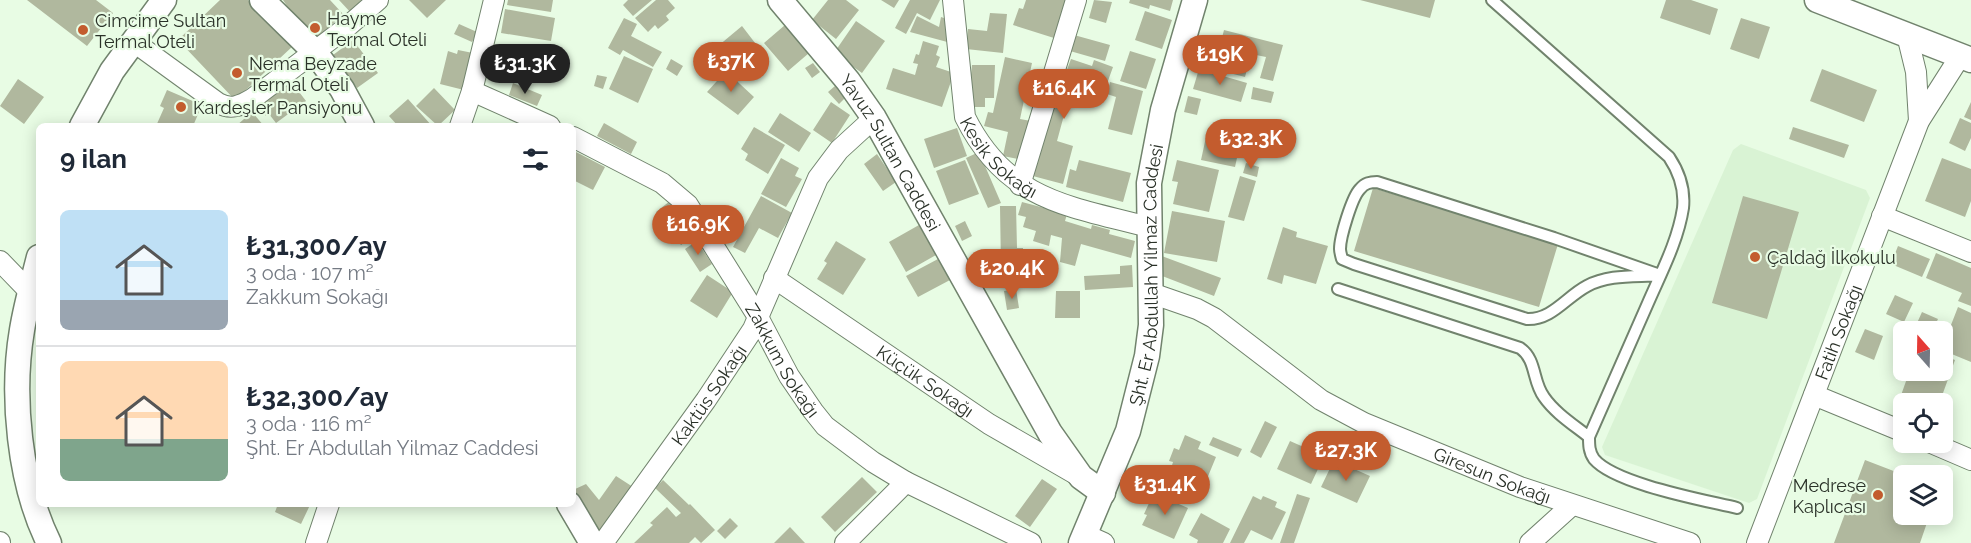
<!DOCTYPE html>
<html lang="tr">
<head>
<meta charset="utf-8">
<style>
  :root { --surface:#fff; --page:#f6f6f7; --text:#1f2937; --muted:#747a83; --line:#e0e1e3; --accent:#c35c2e }
  body { margin:0; font-family:Raleway,sans-serif; background:var(--page); color:var(--text); height:100vh; display:flex; flex-direction:column; font-size:22px; white-space:nowrap }
  * { box-sizing:border-box; margin:0 }
  p { font-size:20px; color:var(--muted) }
  .icon { flex:none; width:33px; height:33px; fill:none; stroke:currentColor; stroke-width:2; stroke-linecap:round; stroke-linejoin:round }
  .map { position:relative; flex:1; overflow:hidden }
  .sheet { position:absolute; left:36px; top:123px; width:540px; height:384px; display:flex; flex-direction:column; background:var(--surface); border-radius:9px; box-shadow:0 3px 15px #0003 }
  .sheet>* { flex:none }
  .needle { width:39px; rotate:340deg }
  .buttons { position:absolute; left:1893px; top:321px; display:grid; gap:12px }
  .buttons a { display:grid; place-items:center; width:60px; height:60px; border-radius:9px; background:var(--surface); box-shadow:0 3px 15px #0003; font-size:30px }
  .price { position:absolute; translate:-50% -51px; padding:0 14px; border-radius:21px; background:var(--accent); color:#fff; font-size:20px; line-height:39px; filter:drop-shadow(0 2px 3px #0008) }
  .price::after { content:''; position:absolute; left:50%; top:36px; width:18px; height:14px; margin-left:-9px; background:inherit; clip-path:polygon(0 0,100% 0,50% 100%) }
  .price.current { background:#222; color:#fff }
  ul { padding:0; list-style:none }
  li { display:flex; align-items:center; gap:18px; height:150px; padding:0 24px }
  li+li { border-top:2px solid var(--line) }
  li span { display:grid; place-items:center; flex:none; width:168px; height:120px; border-radius:9px; color:#555 }
  li>.icon { margin-inline-start:auto }
  span .icon { width:72px; height:72px; fill:#fffc; stroke-width:1 }
  li b { font-size:26px }
  h2 { display:flex; justify-content:space-between; align-items:center; height:72px; padding:0 24px; font-size:26px }
  .map>svg:first-child { display:block }
  .built { fill:#d9f3d4 }
  .building { fill:#b0b89e }
  .lines { fill:none; stroke-linecap:round; stroke-linejoin:round }
  .service-casing { stroke:#71836d; stroke-width:14 }
  .minor-casing { stroke:#71836d; stroke-width:22 }
  .tertiary-casing { stroke:#71836d; stroke-width:27 }
  .service { stroke:#fff; stroke-width:10 }
  .minor { stroke:#fff; stroke-width:20 }
  .tertiary { stroke:#fff; stroke-width:24 }
  .poi-dot { fill:#c35c2e; stroke:#e8fce4; stroke-width:2 }
  .labels { text-anchor:middle; dominant-baseline:central; stroke-width:4.5; stroke-linejoin:round; paint-order:stroke }
  .poi-label { font-size:18px; fill:#2a3128; stroke:#e8fce4; text-anchor:start }
  .street-label { font-size:18px; fill:#2a3128; stroke:#e8fce4 }
</style>
</head>
<body>
<div class="map">
<svg width="1971" height="543" viewBox="0 0 1971 543">
  <rect width="100%" height="100%" fill="#e8fce4"/>
  <path class="built" d="M1741,144L1866,190L1870,198L1757,499L1749,503L1605,455L1602,447L1733,150Z"/>
  <path class="building" d="M27,0H96L113,13L87,46Z
    M220,0H248L293,46L235,100L178,40Z
    M283,0H330L343,14L314,41L286,12L289,9Z
    M339,0H368L352,14Z
    M409,0H446L427,18Z
    M508,0H553L551,12L507,5Z
    M628,0H652L633,16L623,5Z
    M656,0H668L675,8L666,16L669,20L658,29L655,25L648,32L635,18Z
    M828,0H846L859,10L836,39L812,20Z
    M881,0H899L894,8Z
    M910,0H940L930,20L917,13L906,34L895,28Z
    M1026,0H1066L1054,38L1013,25L1019,8L1023,9Z
    M1094,0L1112,2L1106,23L1089,18Z
    M1130,0H1173L1170,11L1150,5L1149,9L1129,3Z
    M1360,0H1435L1430,18Z
    M1666,0H1691L1718,9L1710,35L1660,18Z
    M505,9L555,18L551,41L501,33Z
    M1145,11L1172,20L1162,49L1135,40Z
    M990,13L1007,14L1003,53L966,49L968,29L987,31Z
    M917,16L939,27L941,17L950,20L951,43L910,32Z
    M624,18L637,24L631,36L662,52L653,67L623,50L620,55L608,48Z
    M1741,18L1770,27L1759,59L1730,49Z
    M856,21L885,41L862,73L834,53Z
    M459,24L477,32L472,42L454,34Z
    M785,25L809,53L788,71L764,43Z
    M742,26L762,52L738,71L732,64L726,68L719,58L724,54L718,46Z
    M1224,30L1283,45L1273,81L1260,78L1266,57L1251,54L1245,77L1214,69Z
    M1074,35L1110,45L1105,61L1070,51Z
    M353,40L378,73L357,88L333,55Z
    M923,41L939,46L936,55L940,57L936,67L954,73L942,107L886,89L893,68L915,75L918,64L913,63L916,54L919,55Z
    M458,50L473,53L464,90L440,84L448,51L457,54Z
    M1130,51L1156,59L1146,89L1120,81Z
    M624,56L653,69L638,103L609,89Z
    M1005,57L1032,63L1020,119L1031,121L1023,160L1003,156L1008,132L984,126L988,112L993,113Z
    M671,59L683,66L677,76L666,69Z
    M1071,59L1092,66L1094,60L1113,67L1104,92L1073,82L1057,141L1073,146L1063,184L1029,175L1058,79L1063,80Z
    M813,63L820,72L812,78L805,68Z
    M972,65H995L994,98H985V107H971L972,84H970Z
    M1199,69L1247,83L1241,102L1193,89Z
    M1822,69L1877,90L1864,122L1810,101Z
    M726,71L754,97L738,115L707,92Z
    M597,75L607,77L603,89L594,86Z
    M18,79L44,97L24,124L0,106Z
    M290,80L306,101L276,123L269,114L266,116L257,105Z
    M1110,82L1143,91L1132,135L1108,129L1116,97L1107,94Z
    M513,83L542,95L537,106L509,95Z
    M835,86L846,97L839,104L828,92Z
    M1253,87L1274,92L1271,103L1251,99Z
    M434,88L455,110L438,126L416,106Z
    M167,90L202,105L193,126H156L164,108L160,106Z
    M1188,96L1201,99L1197,115L1184,112Z
    M408,99L432,126H398L389,116Z
    M831,102L850,115L832,143L813,130Z
    M1971,102V120L1964,117Z
    M252,112L264,126H236Z
    M780,113L811,133L799,152L768,132Z
    M1960,118L1971,123V138L1965,151L1949,143Z
    M604,123L637,142L631,154L597,136Z
    M754,127L785,145L768,174L745,160L748,154L741,149Z
    M1793,127L1849,145L1844,158L1789,139Z
    M957,128L967,156L934,168L924,139Z
    M1208,128L1242,135L1235,167L1201,160Z
    M576,152L605,167L593,190L573,180V157Z
    M979,152L1001,203L988,208L966,158Z
    M877,154L896,182L883,191L864,164Z
    M781,158L799,168L795,176L802,179L786,207L761,194Z
    M1942,158L1971,169V201L1965,217L1925,201Z
    M965,160L979,194L949,205L936,171Z
    M1079,160L1131,173L1123,202L1066,187L1070,169L1076,171Z
    M1177,160L1219,170L1209,212L1173,204L1178,182L1172,181Z
    M1246,163L1259,167L1257,177L1243,173Z
    M1240,176L1256,181L1244,221L1228,217Z
    M1373,188L1558,244L1539,307L1354,251Z
    M761,196L792,213L778,238L759,228L745,253L733,247Z
    M1743,196L1799,212L1767,319L1712,303Z
    M670,201L695,235L681,245L656,212Z
    M1022,202L1067,214L1065,221L1091,229L1092,225L1110,230L1109,234L1135,241L1131,258L1081,244L1075,266L1060,262L1062,238L1051,235L1049,246L1033,241L1036,231L1023,227L1026,217L1018,215Z
    M1000,206H1016L1017,248H1023V261H1017V266L1001,267Z
    M1172,211L1225,221L1217,262L1164,253Z
    M965,221L972,236L962,241L955,226Z
    M919,225L936,255L906,272L889,242Z
    M1283,227L1297,232L1296,237L1328,246L1316,284L1284,275L1282,284L1267,279Z
    M697,241L712,264L700,272L685,249Z
    M836,241L866,259L843,295L817,279L827,263L824,261Z
    M1898,246L1930,259L1922,277L1891,264Z
    M1936,253L1971,268V306L1958,301L1962,293L1926,278Z
    M1159,255L1221,278L1214,296L1157,274Z
    M938,259L950,280L918,297L906,276Z
    M1132,265L1133,287L1085,290L1084,276L1120,274V266Z
    M707,275L733,292L717,318L690,301Z
    M1016,289L1019,308L1007,310L1004,291Z
    M1056,291H1080V318H1055Z
    M1895,295L1913,303L1904,322L1886,314Z
    M1958,307L1971,313V362L1942,350V332H1938L1942,322L1951,325Z
    M1922,312L1938,319L1932,332H1913Z
    M1865,329L1883,336L1874,360L1855,352Z
    M1942,355L1955,360L1939,404H1915L1900,398L1910,370H1942Z
    M1265,421L1277,427L1261,458L1250,452Z
    M1185,435L1201,442L1198,449L1216,457L1204,486L1170,472L1173,462L1169,461L1174,448L1179,450Z
    M1213,437L1242,449L1238,457L1209,445Z
    M1290,441L1324,456L1311,484L1277,469Z
    M1334,460L1370,476L1357,503L1321,487Z
    M1865,460L1904,475V514H1930L1920,543H1834Z
    M616,476L633,487L600,533L573,490L586,484L599,500Z
    M862,477L877,492L835,532L821,517Z
    M1042,479L1057,489L1030,527L1015,516Z
    M663,480L689,505L690,504L715,530L701,543L695,537L689,543H634L653,525L650,523L667,507L676,517L681,513L655,488Z
    M1156,494L1188,508L1174,539L1142,525L1147,515L1144,514L1150,501L1153,502Z
    M1297,494L1310,498L1294,543H1280Z
    M1253,496L1261,500L1263,496L1277,502L1275,507L1286,512L1272,540L1251,530L1244,543H1230Z
    M278,504H307L310,505L301,524L275,512Z
    M1201,513L1230,529L1223,543H1197L1198,540L1189,535Z
    M730,518L738,526L725,539L717,531Z
    M790,527L805,543H774Z"/>
  <g class="lines">
    <defs>
      <path id="service" d="M1492,0L1669,157C1679,172 1685,189 1683,208C1678,241 1661,273 1648,303C1629,347 1609,392 1589,437C1589,445 1589,452 1594,459C1615,484 1704,500 1737,508
        M1377,182L1554,238L1660,275C1636,277 1609,274 1587,286C1566,297 1552,320 1527,319L1354,264L1342,259C1341,255 1340,252 1340,249C1340,237 1352,197 1360,189C1365,183 1370,182 1377,182Z
        M1338,289L1520,348C1537,360 1532,381 1544,397C1555,413 1574,425 1589,437"/>
      <g id="minor">
        <path id="s1" d="M953,0L965,117C1006,200 1067,206 1149,227"/>
        <path d="M1907,35L1916,72L1919,121"/>
        <path d="M134,42L218,103C231,110 240,106 252,99L347,27L378,0"/>
        <path d="M472,91L550,126"/>
        <path d="M460,126L472,91L494,0"/>
        <path id="s2" d="M573,137L662,183L688,205L758,317L789,376L813,411L825,426L873,462L906,482L1031,543"/>
        <path d="M1020,185L1076,0"/>
        <path d="M1882,216L1971,252"/>
        <path d="M0,261L30,292"/>
        <path id="s3" d="M774,278L989,424L1079,476"/>
        <path id="s4" d="M1151,293L1197,309L1214,318L1321,400L1364,423L1520,487L1690,543"/>
        <path d="M1814,395L1904,432"/>
        <path d="M1929,442L1971,460"/>
        <path d="M1084,534L1104,543"/>
        <path d="M0,542V543"/>
        <path d="M316,543L329,504"/>
        <path id="s5" d="M603,543L706,400L753,329L818,178L839,150L874,118"/>
        <path d="M845,543L906,482"/>
        <path d="M1530,543L1572,505"/>
        <path id="s6" d="M1757,543L1919,121L1961,55"/>
      </g>
      <g id="tertiary">
        <path d="M262,0L315,52L342,89L362,126"/>
        <path id="s7" d="M780,0L848,81L874,118L1050,433L1081,477L1103,493"/>
        <path d="M1817,0L1971,60"/>
        <path d="M82,126L112,71L164,0"/>
        <path d="M39,257C33,281 26,305 22,330C11,395 19,483 49,543"/>
        <path d="M569,504L592,543"/>
        <path id="s8" d="M1081,543L1128,431L1147,356L1151,325L1149,183L1163,110L1195,0"/>
      </g>
    </defs>
    <use href="#service" class="service-casing"/>
    <use href="#minor" class="minor-casing"/>
    <use href="#tertiary" class="tertiary-casing"/>
    <use href="#service" class="service"/>
    <use href="#minor" class="minor"/>
    <use href="#tertiary" class="tertiary"/>
  </g>
  <g class="poi-dot">
    <circle cx="315" cy="28" r="6"/>
    <circle cx="83" cy="30" r="6"/>
    <circle cx="237" cy="73" r="6"/>
    <circle cx="181" cy="107" r="6"/>
    <circle cx="1755" cy="257" r="6"/>
    <circle cx="1878" cy="495" r="6"/>
  </g>
  <g class="labels">
    <g class="poi-label">
      <text x="327" y="18">Hayme<tspan x="327" dy="21">Termal Oteli</tspan></text>
      <text x="95" y="20">Cimcime Sultan<tspan x="95" dy="21">Termal Oteli</tspan></text>
      <text x="249" y="63">Nema Beyzade<tspan x="249" dy="21">Termal Oteli</tspan></text>
      <text x="193" y="107">Kardeşler Pansiyonu</text>
      <text x="1767" y="257">Çaldağ İlkokulu</text>
      <text x="1866" y="485" text-anchor="end">Medrese<tspan x="1866" dy="21">Kaplıcası</tspan></text>
    </g>
    <g class="street-label">
      <text stroke="none"><textPath href="#s7" startOffset="189">Yavuz Sultan Caddesi</textPath></text>
      <text stroke="none"><textPath href="#s1" startOffset="171">Kesik Sokağı</textPath></text>
      <text stroke="none"><textPath href="#s8" startOffset="280">Şht. Er Abdullah Yilmaz Caddesi</textPath></text>
      <text stroke="none"><textPath href="#s6" startOffset="226">Fatih Sokağı</textPath></text>
      <text stroke="none"><textPath href="#s2" startOffset="316">Zakkum Sokağı</textPath></text>
      <text stroke="none"><textPath href="#s3" startOffset="183">Küçük Sokağı</textPath></text>
      <text stroke="none"><textPath href="#s5" startOffset="182">Kaktüs Sokağı</textPath></text>
      <text stroke="none"><textPath href="#s4" startOffset="390">Giresun Sokağı</textPath></text>
    </g>
  </g>
</svg>
<div class="buttons">
<a><svg class="needle" viewBox="-14 -14 28 28"><path d="M0-13l5 13h-10z" fill="#e53935"/><path d="M0 13l5-13h-10z" fill="#747a83"/></svg></a>
<a><svg class="icon" aria-label="locate" viewBox="0 0 24 24"><circle cx="12" cy="12" r="6"/><path d="M12 2v4M12 18v4M2 12h4M18 12h4"/></svg></a>
<a><svg class="icon" aria-label="layers" viewBox="0 0 24 24"><path d="M12 4l9 5-9 5-9-5zM3 14l9 5 9-5"/></svg></a>
</div>
<b class="price" style="left:1220px;top:86px">₺19K</b>
<b class="price" style="left:731px;top:93px">₺37K</b>
<b class="price current" style="left:525px;top:95px">₺31.3K</b>
<b class="price" style="left:1064px;top:120px">₺16.4K</b>
<b class="price" style="left:1251px;top:170px">₺32.3K</b>
<b class="price" style="left:698px;top:256px">₺16.9K</b>
<b class="price" style="left:1012px;top:300px">₺20.4K</b>
<b class="price" style="left:1346px;top:482px">₺27.3K</b>
<b class="price" style="left:1165px;top:516px">₺31.4K</b>
<section class="sheet">
<h2>9 ilan<svg class="icon" aria-label="filters" viewBox="0 0 24 24"><path d="M4 7h16M4 17h16"/><circle cx="9" cy="7" r="2"/><circle cx="15" cy="17" r="2"/></svg></h2>
<ul>
<li><span style="background:linear-gradient(#bfe0f5 75%,#9aa5b1 0)"><svg class="icon" aria-label="home" viewBox="0 0 24 24"><path d="M3 11l9-7 9 7M6 9v11h12V9"/></svg></span><div><b>₺31,300/ay</b><p>3 oda · 107 m²</p><p>Zakkum Sokağı</p></div></li>
<li><span style="background:linear-gradient(#ffd9b3 65%,#7fa58c 0)"><svg class="icon" aria-label="home" viewBox="0 0 24 24"><path d="M3 11l9-7 9 7M6 9v11h12V9"/></svg></span><div><b>₺32,300/ay</b><p>3 oda · 116 m²</p><p>Şht. Er Abdullah Yilmaz Caddesi</p></div></li>
</ul>
</section>
</div>
</body>
</html>
